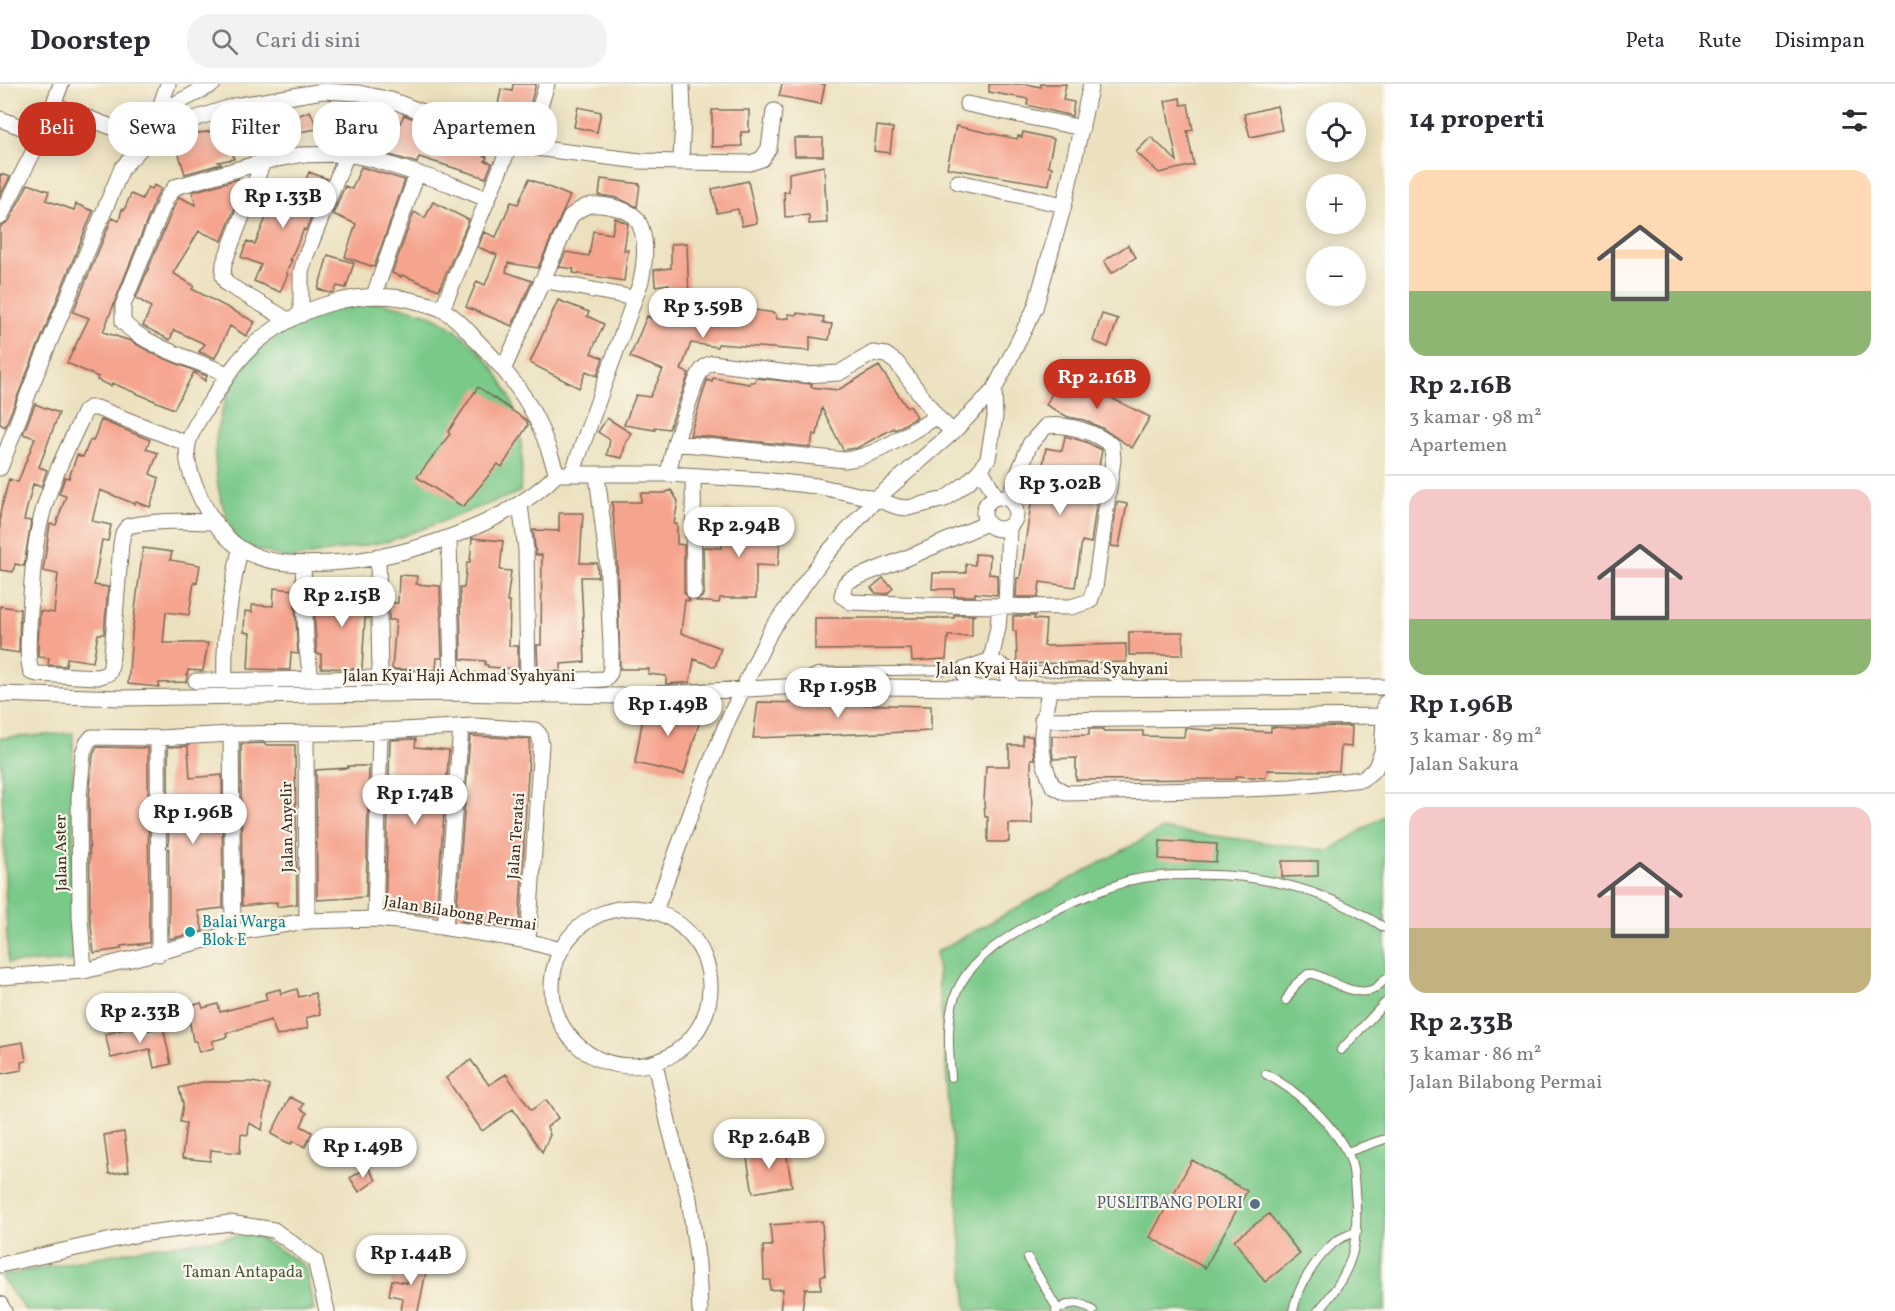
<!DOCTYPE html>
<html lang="id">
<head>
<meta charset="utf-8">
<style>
  :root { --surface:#fff; --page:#f2f2f3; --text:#2b2b33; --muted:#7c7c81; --line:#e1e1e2; --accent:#c8321e }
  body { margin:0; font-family:Vollkorn,serif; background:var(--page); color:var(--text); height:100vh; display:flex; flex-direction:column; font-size:22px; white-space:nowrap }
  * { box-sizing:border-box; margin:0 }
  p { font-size:20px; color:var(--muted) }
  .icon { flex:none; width:33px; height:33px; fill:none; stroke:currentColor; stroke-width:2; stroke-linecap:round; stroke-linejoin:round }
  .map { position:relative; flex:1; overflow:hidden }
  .panel { display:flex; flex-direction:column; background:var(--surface); width:510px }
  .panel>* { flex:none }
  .hud { position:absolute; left:18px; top:18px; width:570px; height:54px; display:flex; gap:12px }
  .controls { position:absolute; left:1306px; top:18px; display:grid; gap:12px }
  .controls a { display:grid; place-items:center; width:60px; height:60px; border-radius:50%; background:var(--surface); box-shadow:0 3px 15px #0003; font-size:30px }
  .price { position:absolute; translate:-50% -51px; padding:0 14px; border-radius:21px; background:#fff; color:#222; font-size:20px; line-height:39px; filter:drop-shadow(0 2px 3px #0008) }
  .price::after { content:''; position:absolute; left:50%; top:36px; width:18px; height:14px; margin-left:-9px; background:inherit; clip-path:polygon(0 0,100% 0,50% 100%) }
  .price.on { background:var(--accent); color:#fff }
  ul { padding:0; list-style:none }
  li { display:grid; align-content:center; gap:12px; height:318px; padding:0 24px }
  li+li { border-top:2px solid var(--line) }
  li span { display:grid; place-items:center; height:186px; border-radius:18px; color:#555 }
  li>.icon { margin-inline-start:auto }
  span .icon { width:108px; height:108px; fill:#fffc; stroke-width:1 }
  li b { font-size:26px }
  h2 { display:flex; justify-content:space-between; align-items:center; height:72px; padding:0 24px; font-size:26px }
  .tag { padding:0 21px; border-radius:24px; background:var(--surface); box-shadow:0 3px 15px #0003; font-size:21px; line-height:54px }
  .tag.on { background:var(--accent); color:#fff }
  header { display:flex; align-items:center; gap:36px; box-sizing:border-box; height:84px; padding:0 30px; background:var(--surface); border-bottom:2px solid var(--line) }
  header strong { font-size:28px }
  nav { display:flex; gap:33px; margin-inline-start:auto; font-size:21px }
  .search { width:420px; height:54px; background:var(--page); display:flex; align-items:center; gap:15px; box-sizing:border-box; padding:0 21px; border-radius:24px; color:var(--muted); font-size:22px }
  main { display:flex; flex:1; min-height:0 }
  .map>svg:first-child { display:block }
  .green { fill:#79c989; stroke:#5a7a54; stroke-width:1.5 }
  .building { fill:#f5a48e }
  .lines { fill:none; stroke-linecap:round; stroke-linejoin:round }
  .service-casing { stroke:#796a56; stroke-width:10 }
  .minor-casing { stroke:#796a56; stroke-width:17 }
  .service { stroke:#fff; stroke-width:8 }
  .minor { stroke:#fff; stroke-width:15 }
  .culture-dot { fill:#0f9aa8; stroke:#fbf7ec; stroke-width:2 }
  .service-dot { fill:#5c6f8a; stroke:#fbf7ec; stroke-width:2 }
  .labels { text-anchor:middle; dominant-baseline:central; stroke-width:4.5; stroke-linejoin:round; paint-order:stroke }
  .street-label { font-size:16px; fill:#3b2a1e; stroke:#fbf7ec }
  .culture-label { font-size:16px; fill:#0d838f; stroke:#fbf7ec; text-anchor:start }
  .service-label { font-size:16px; fill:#4e5e75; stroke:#fbf7ec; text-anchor:end }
  .park-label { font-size:16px; fill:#4e5a3e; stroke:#fbf7ec }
</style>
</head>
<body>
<header>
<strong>Doorstep</strong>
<div class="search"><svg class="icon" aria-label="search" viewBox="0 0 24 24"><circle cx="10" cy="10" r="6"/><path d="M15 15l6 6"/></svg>Cari di sini</div>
<nav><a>Peta</a><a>Rute</a><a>Disimpan</a></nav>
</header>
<main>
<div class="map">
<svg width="1385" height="1227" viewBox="0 0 1385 1227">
  <rect width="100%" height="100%" fill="#fbf7ec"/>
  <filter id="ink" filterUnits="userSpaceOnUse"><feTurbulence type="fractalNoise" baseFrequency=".0167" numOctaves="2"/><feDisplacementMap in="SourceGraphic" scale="12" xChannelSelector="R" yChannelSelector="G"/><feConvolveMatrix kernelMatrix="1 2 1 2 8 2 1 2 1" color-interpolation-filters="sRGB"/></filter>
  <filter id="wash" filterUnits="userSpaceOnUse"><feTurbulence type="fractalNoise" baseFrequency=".008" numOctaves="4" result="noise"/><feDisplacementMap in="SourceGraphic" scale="24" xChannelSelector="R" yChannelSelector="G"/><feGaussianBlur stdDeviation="1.35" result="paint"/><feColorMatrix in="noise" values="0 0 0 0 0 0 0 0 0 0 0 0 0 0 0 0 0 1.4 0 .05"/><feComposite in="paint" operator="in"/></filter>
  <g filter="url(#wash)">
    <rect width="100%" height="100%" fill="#ece1bf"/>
    <path class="green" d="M381,219C394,222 409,224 422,228C443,235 460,248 476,264C517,306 527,350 520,408L390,457L289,475L239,460C183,358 229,247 344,221C356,218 369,220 381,219Z
      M73,649V877L8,879L0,654Z
      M1385,731V1227H967L936,868L1162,745L1329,767Z
      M253,1150L305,1182L314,1227H26L0,1192L140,1165Z"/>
    <g id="blocks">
      <path class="building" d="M513,0H536L529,25L524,24L522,32L497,27L501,5L512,7Z
        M782,0H825L821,20L779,12Z
        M989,0H1026L1041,3V0H1066L1063,16L1074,18L1072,32L1027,21L1028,15L989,8Z
        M1180,14L1181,21L1188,20L1193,46L1187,47L1194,81L1159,89L1136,68L1151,53L1177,77L1165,17Z
        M341,18L366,20L400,39L404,31L461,53L458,64L487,73L485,77L492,79L486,94L419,73L417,79L369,65L370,63L360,61V57L336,51Z
        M1277,22L1282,46L1250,53L1244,30Z
        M578,23L601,28L597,48L574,43Z
        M712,26H749V48H741L742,62L712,63Z
        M310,27L318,45L273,52L232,67L234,75L218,78L221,80L185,90L176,61L192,59L191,50L230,45V43L275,35L292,34Z
        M877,42L893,44L890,69L874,67Z
        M956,42L1017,55L1018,52L1022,53L1023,48L1054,55L1048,82L1052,83L1049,101L947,84Z
        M794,54H823V72H795Z
        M824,82L827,139L809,140V131L785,133L784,108H789V89Z
        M361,83L405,96L374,183L345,173L356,140L333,130L345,102L352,105Z
        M309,88L327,95L306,146L304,145L290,176H292L286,189L288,190L280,208L254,197L261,181L241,173L247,157L255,160L268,129L256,124L260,113L265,118L273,96L301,107Z
        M0,90L10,93L0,112Z
        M238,95L244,100L222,157L199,147L173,189L194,202L192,205L255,238L246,252L230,242L215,274L199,268L205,260L174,246L170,256L143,242L151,223L136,214L175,120L179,113L196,121L192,108Z
        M529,95L570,112L538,184L508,179L506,188L532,197L512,242L466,223L477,197L485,201L497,171L478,163L484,148L496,153L511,118L518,120Z
        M601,95L640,100L637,123L618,114L599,111Z
        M748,97L757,139L742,142L738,125L717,129L712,105Z
        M28,100L49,107L46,116L74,126L76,120L93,127L5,343L0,340V143L9,137Z
        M154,101L161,105L157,111L103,248L131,257L154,270L207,292L205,297L194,288L174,325L112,299L111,302L97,296L98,293L67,279L89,234L73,228L112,134L119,137L122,125L124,126L131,110L142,115L148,103L152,105Z
        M433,118L469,136L439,206L402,191L401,193L392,189L414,128L425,134Z
        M615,134L628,140L624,166H628L624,197L573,189L574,185L559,183L566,168L589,172L593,147L612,150Z
        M687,159L689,218L748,229V225L775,229L777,235L789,234L788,230L796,231L797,229L824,233L823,239L832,240L829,256L810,253V267L718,260L717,263L691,259L681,286L689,289L669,345L655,343V346L624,341L636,311L650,313L663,286L630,273L647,232L659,238L657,227L669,200L655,202L654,186L671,184V160Z
        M1128,161L1136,173L1112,189L1104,177Z
        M328,171L354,179L346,204L337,202L334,208L330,209L318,205Z
        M558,216L589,228L587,232L604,240L591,269L603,274L597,292L586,287L579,304L530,279Z
        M1102,230L1118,235L1108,263L1093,257Z
        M879,282L907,324L910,322L917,333L895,346L894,344L857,364L843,366L822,324L817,351L813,350L811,363L690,351L707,296L712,298L713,294L750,300V298H755L756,294L812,300L811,303L838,306Z
        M1062,290L1150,333L1132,364L1102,344L1084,336L1068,333L1046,321Z
        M478,303L526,336L528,341L502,383L498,380L463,423L417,393L450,350L448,348Z
        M35,320L59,329L39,383L47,386L41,403L33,400L24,436L31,437L24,482L15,480L13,488L0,486V429L9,395L18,398L35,354L23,350Z
        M607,334L631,349L626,358L622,374L607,371L610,356L598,348Z
        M101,336L150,356L146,365L158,369L150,390L159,394L157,403L150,423L136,418L135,420L100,406L92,437L111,441L108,457L102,456L94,501L108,503L104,550H98L93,578L67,574L66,582L48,581L49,574L38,573V559L40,527L54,529L58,490L43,487L50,440L56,441L66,412L59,410L65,393L69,394L77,371L83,373L90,356L93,357Z
        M1065,352L1086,358L1102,366L1098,388H1101L1091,459L1082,457L1075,503L1040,498L1038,513H1016L1017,494H1020L1037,380L1043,381L1046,364L1062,367Z
        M671,406L678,417L674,440H677V460L684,461V508L690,517L685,516L681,549L721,564L715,583L694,575L690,598L666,600V592L648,590L649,585H620L617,474L612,418H641V409H665Z
        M1117,418L1127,420L1119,463L1111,462Z
        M723,427H745V431L762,432L761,445L781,446L778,482L756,481V514H720L719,519L696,517L702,513L704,508L703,463L722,464Z
        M559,429H583L580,479H597L598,493H581L585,578L561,580V587L538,588L537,561H541L542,471H536L533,446L559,447Z
        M472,454L503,457L500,486L511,487L507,518H510V521L509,562H518V585L488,583V581H485V577L461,575L460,504H464L467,478H470Z
        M143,464L172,468L170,476L200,481L197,499L194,498L189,531L166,528L163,559H208L203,587L188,586L186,598L159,599V603L128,600L132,549Z
        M975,470L990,471L989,490L997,491V511L975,509V512H954V505H932L933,489H966V480L975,481Z
        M399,491L417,492L416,500L440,502L442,574H437L436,586L392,585L396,536H389V519H398Z
        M883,494L893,504L887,510L876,509L871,504Z
        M331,503H365L364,518H369V534H365L362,585L321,584V570H317L316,558L314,521L323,522V520H330Z
        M274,504L294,506L298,570L291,569L290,586L248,585L250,549L244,548L245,527L252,528V521L273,522Z
        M0,522L20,525L19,569L0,566Z
        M954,531H975L972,533V552H948L946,575L912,577L911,565L815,566V534H954Z
        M1013,532H1035L1034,535L1046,536L1044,562L1126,560V578L1017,580L1016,547H1013Z
        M1129,548H1183V571H1129Z
        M687,618L686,625L703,626L684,690L635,679L645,622L663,624V619Z
        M758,618L931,622V647L753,654Z
        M1352,642L1351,663L1341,662L1339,687L1267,686L1266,694L1236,692L1235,695L1076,696V674L1053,675L1052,665V652L1089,651V645H1103V647H1143V652L1184,653L1185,644L1215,647L1216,645L1271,648V643L1296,644V643Z
        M470,652L530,655L519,844L462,837V832H456Z
        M1023,652H1032L1034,675H1031L1032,740H1009V758H988V733H985L984,717L986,682H1009V661H1023Z
        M416,655L415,663L449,666L436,831L385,826L390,656Z
        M265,659V661H295L297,820L277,823V818L242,822L241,660Z
        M188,662L190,694L222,691L223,824L198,827L203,847L169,855L168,663Z
        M97,663L148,664L149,859L121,862V865L94,869L90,833L89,714L93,671Z
        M348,682H369L366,813L317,816L316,686L348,684Z
        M1160,757L1217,760L1216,778L1159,775Z
        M1282,777H1318V792L1282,793Z
        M280,905L281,910L297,905L299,913L315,909L320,930L306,934L308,944L277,952L271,936L226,949L227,953L212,957L214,964L199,968L196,957H193L187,923L201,919L203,924L218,920L220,928L267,916L265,909Z
        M138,942L139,948L163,943L171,980L154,984L150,965L111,974L105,950Z
        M23,958L26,977L21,978L22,986L0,990V962Z
        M471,976L489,1001L506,990L531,1026L546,1016L558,1034L547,1043L550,1051L542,1068L513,1025L482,1047L446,994Z
        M202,998H252L269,1001L262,1046L249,1039L248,1051L241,1050L240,1069L211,1066L210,1077L182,1074L186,1039L180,1038L183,1020L179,1004Z
        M290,1013L304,1020L301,1025L307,1029L301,1042L312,1048L305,1063L293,1057L291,1060L284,1057L271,1050Z
        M124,1048L129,1087L109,1090L104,1051Z
        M785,1062L792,1102L753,1109L746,1069Z
        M1192,1076L1247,1107L1205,1184L1150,1153Z
        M368,1083L376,1096L359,1108L350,1094Z
        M1269,1130L1300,1170L1265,1198L1234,1156Z
        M822,1137L825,1192H821V1205H805L802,1227H780L783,1205L770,1206V1196H764L763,1162H772L770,1141Z
        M411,1175L428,1178L418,1227H401L403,1214L389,1211L392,1196L407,1199Z"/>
    </g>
  </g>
  <g filter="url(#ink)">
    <use href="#blocks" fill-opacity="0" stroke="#796a56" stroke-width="1.5"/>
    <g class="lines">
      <defs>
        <path id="service" d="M1009,586L1108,590L1119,596L1121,604
          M803,602L809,592L817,588L963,586
          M1286,916L1296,900L1308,890H1314C1331,896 1355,914 1374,905C1378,903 1382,898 1385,895
          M1341,966L1385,919
          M1266,990C1298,1007 1329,1036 1347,1068L1385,1055
          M951,993C949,967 946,938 955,912C966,880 1000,857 1028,841C1055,825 1082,813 1111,803C1118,801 1125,797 1132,796C1150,792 1169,791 1187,791C1258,788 1325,805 1385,844
          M1028,1174L1058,1226
          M1056,1227C1069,1218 1080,1216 1093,1227
          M1293,1227C1298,1202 1316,1174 1335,1158C1341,1153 1350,1151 1357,1147
          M1318,1227C1353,1188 1360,1160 1355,1108C1354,1094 1354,1081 1347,1068"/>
        <path id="minor" d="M967,20L1082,44
          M54,21L127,49L135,47L158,29L213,0
          M158,29L168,0
          M0,35L42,51
          M527,63L547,0
          M263,78L224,179L223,192L227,200L288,236
          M681,78L750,79L762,75L769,64L774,27
          M958,98L1064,121
          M0,133L42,51L61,0
          M542,196L634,214
          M374,211L417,90
          M442,225L511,59
          M301,231V188L305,174L347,70
          M504,284L571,132C575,129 581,124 587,122C599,118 632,125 638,137C648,155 645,178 641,197L572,390
          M228,290C198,277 144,262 123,238V221L166,115L175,103L263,78L298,71L347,70L375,76L450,100L487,115
          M675,359L845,376C878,372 907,349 937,333
          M188,360L97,324H90L85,327C70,359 54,390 44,424C34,457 32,494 30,528C29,548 26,569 31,588L37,590L98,593L109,589L111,582L121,460L123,449L128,442C156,436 184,437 212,438
          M0,384L32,300L122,84L144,61L185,38L234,22L323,7L359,9L391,16L470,46L527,63L640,77L681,78L683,31L682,0
          M981,385L996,413
          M557,390C552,376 548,362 542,348C528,312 503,283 476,256C467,245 455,233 443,226C436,222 427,220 419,218C364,202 302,221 257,258C238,274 225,295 212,316C204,327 191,347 188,360C185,375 192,395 198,408C226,473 263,483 330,479C402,475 506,442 557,390H668L762,396L817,402L876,415L898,423L908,424L945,415L968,398L981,385L988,374L995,333L994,306
          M668,390L675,359L696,297C700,288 703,282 712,279L805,291L839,289L873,269L886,271L897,279L937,333L953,348
          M693,392L694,508
          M984 429a16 16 0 1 1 32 0a16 16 0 1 1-32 0Z
          M520,421L526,466L528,598
          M987,439L914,471L850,496L845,500L842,512L851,518L924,521L1071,523L1090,517L1095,503L1113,376L1112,362C1096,348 1067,339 1046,342L1030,360L1008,415
          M449,454L452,596
          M378,472L380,594
          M303,480L306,559L311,595
          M1006,521L1009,442
          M991,576L998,543L1000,522
          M196,597L380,594L528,598L605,595L610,589L611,582V562L607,475L597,391
          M225,597C223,553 231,508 240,465
          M970,605L963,586L991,576L1009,586L1008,595L1014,605
          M1050,605C1041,641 1036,668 1053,702L1066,709L1245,705L1291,703L1362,695L1375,685L1382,668L1385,619
          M0,610L122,614L450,609L618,612L803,602L1050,605L1385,603
          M1042,636L1383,632
          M306,649L307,837
          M231,650L233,849
          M158,654L159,870
          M552 903a79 79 0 1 1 158 0a79 79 0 1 1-158 0Z
          M655,827L696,715L728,636L771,546L824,473L876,415L953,348L994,306L1035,224L1064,121L1091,0
          M375,835L380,648
          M445,844L461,643
          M84,887L80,833L79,714L83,669L87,659L92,653L158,654L231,650L347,649L474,642L535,646L539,650L541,660L528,857
          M0,893L84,887L233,849L307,837L375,835L409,838L528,857L560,866
          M655,980L670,1046L689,1114L698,1180L700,1227
          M0,1181L139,1150L230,1139L274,1146L315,1176L327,1227
          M0,1220L4,1227"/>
      </defs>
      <use href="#service" class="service-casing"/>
      <use href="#minor" class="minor-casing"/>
      <use href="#service" class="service"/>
      <use href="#minor" class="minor"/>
    </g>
  </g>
  <circle class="culture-dot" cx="190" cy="848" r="6"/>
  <circle class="service-dot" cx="1255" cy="1120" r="6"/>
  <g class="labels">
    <g class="street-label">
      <text x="1052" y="586">Jalan Kyai Haji Achmad Syahyani</text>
      <text x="459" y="593">Jalan Kyai Haji Achmad Syahyani</text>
      <text transform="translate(288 743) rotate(-91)">Jalan Anyelir</text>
      <text transform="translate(517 752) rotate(-86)">Jalan Teratai</text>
      <text transform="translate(62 769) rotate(-91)">Jalan Aster</text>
      <text transform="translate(460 830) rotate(9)">Jalan Bilabong Permai</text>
    </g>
    <g class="culture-label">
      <text x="202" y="839">Balai Warga<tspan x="202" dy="18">Blok E</tspan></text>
    </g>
    <g class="service-label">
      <text x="1243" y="1120">PUSLITBANG POLRI</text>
    </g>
    <g class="park-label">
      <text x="243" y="1189">Taman Antapada</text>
    </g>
  </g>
</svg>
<div class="controls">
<a><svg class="icon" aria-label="locate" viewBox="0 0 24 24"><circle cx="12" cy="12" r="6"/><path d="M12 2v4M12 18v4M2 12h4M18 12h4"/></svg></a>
<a>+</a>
<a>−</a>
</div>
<b class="price" style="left:283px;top:145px">Rp 1.33B</b>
<b class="price" style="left:703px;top:255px">Rp 3.59B</b>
<b class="price on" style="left:1097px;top:326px">Rp 2.16B</b>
<b class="price" style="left:1060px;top:432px">Rp 3.02B</b>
<b class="price" style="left:739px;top:474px">Rp 2.94B</b>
<b class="price" style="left:342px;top:544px">Rp 2.15B</b>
<b class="price" style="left:838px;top:635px">Rp 1.95B</b>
<b class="price" style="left:668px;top:653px">Rp 1.49B</b>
<b class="price" style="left:415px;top:742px">Rp 1.74B</b>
<b class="price" style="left:193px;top:761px">Rp 1.96B</b>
<b class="price" style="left:140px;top:960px">Rp 2.33B</b>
<b class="price" style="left:769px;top:1086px">Rp 2.64B</b>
<b class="price" style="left:363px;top:1095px">Rp 1.49B</b>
<b class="price" style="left:411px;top:1202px">Rp 1.44B</b>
<div class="hud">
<a class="tag on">Beli</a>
<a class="tag">Sewa</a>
<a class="tag">Filter</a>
<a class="tag">Baru</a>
<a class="tag">Apartemen</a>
</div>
</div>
<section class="panel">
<h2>14 properti<svg class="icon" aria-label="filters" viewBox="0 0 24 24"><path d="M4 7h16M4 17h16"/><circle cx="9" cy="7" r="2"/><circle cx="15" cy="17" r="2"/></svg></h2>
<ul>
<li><span style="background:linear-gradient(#ffd9b3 65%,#8fb573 0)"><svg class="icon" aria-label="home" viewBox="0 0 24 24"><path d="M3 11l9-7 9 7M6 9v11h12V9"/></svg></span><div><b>Rp 2.16B</b><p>3 kamar · 98 m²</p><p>Apartemen</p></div></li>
<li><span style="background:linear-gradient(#f6c9c9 70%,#8fb573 0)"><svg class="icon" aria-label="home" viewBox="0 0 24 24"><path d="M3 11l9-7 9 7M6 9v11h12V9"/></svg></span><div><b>Rp 1.96B</b><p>3 kamar · 89 m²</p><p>Jalan Sakura</p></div></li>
<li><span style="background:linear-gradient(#f6c9c9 65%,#c2b280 0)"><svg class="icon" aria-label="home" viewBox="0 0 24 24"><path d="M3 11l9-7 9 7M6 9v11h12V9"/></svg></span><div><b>Rp 2.33B</b><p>3 kamar · 86 m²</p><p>Jalan Bilabong Permai</p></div></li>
</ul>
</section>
</main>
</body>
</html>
